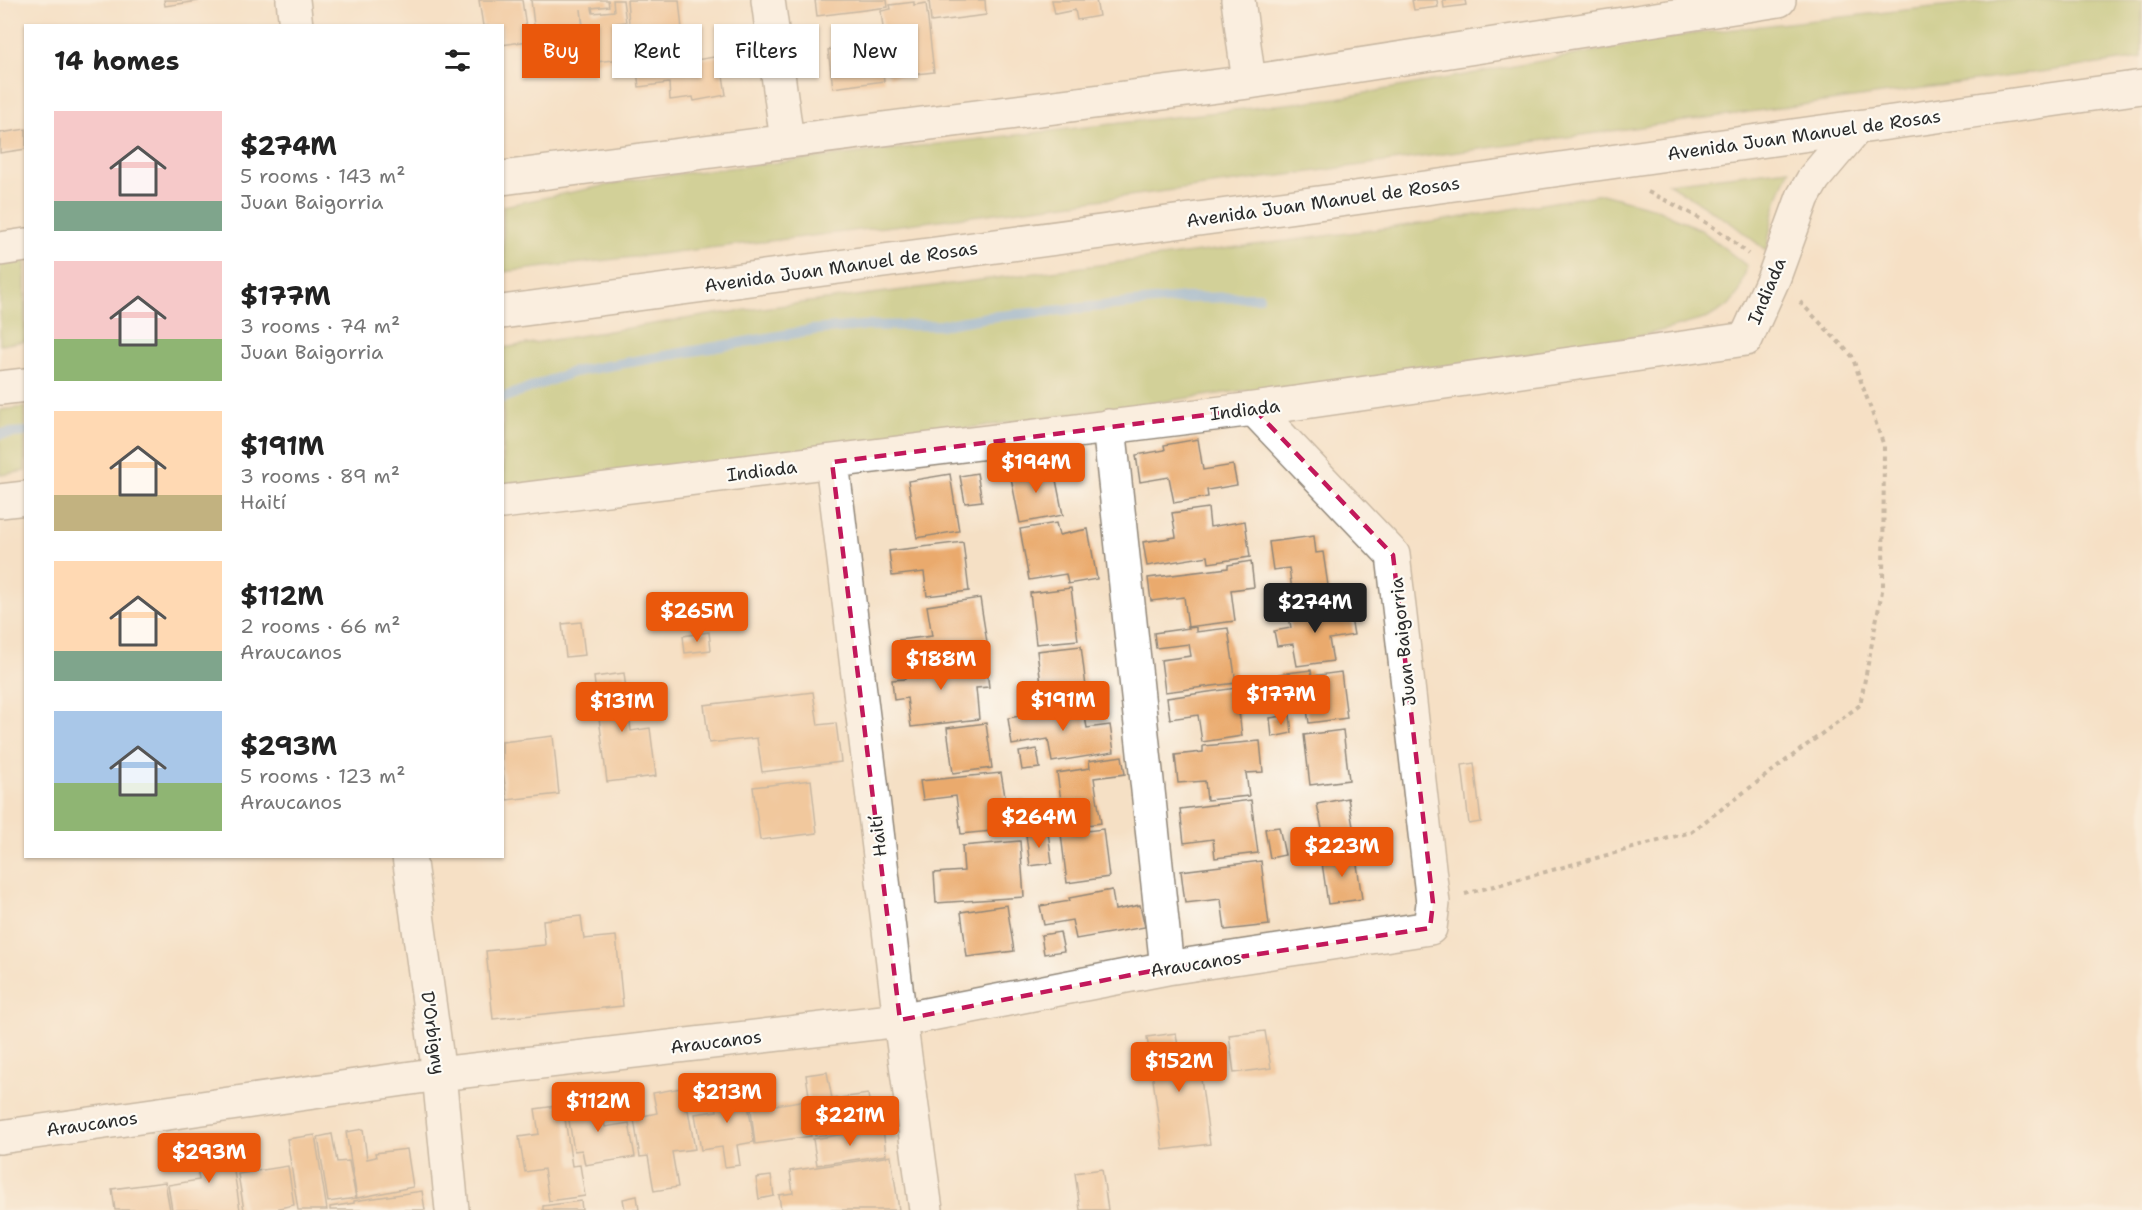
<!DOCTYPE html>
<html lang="en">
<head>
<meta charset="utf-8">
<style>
  :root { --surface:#fff; --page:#f2f2f2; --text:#222; --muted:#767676; --accent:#ea580c }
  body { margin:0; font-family:"Shantell Sans",sans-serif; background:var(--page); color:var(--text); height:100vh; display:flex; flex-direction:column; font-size:22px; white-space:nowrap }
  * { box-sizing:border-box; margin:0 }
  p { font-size:20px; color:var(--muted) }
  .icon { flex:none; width:33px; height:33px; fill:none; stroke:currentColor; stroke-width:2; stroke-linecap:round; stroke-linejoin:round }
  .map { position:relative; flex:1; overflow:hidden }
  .details { position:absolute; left:24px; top:24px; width:480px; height:834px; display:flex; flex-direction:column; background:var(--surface); border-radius:0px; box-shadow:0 2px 4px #0004 }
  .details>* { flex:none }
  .top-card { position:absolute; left:522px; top:24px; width:570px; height:54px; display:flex; gap:12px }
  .price { position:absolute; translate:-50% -51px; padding:0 14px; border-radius:6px; background:var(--accent); color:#fff; font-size:20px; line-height:39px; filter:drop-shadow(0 2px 3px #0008) }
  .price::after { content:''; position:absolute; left:50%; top:36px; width:18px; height:14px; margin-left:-9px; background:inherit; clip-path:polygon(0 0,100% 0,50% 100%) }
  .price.selected { background:#222; color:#fff }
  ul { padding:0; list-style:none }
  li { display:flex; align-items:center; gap:18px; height:150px; padding:0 30px }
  li span { display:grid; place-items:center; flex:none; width:168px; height:120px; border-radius:0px; color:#555 }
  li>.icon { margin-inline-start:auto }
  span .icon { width:72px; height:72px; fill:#fffc; stroke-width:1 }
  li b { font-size:26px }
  h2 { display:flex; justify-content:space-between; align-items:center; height:72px; padding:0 30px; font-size:26px }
  .chip { padding:0 21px; border-radius:0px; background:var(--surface); box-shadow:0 2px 4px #0004; font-size:21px; line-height:54px }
  .chip.selected { background:var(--accent); color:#fff }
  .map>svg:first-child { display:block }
  .green { fill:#a7bd62; stroke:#697446; stroke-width:1.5 }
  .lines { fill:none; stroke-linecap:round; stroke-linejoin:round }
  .stream { stroke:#6aa4da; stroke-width:10 }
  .building { fill:#eaaa6d }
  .street-casing { stroke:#908678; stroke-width:36 }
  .primary-casing { stroke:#908678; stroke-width:36 }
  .path { stroke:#908678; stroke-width:4; stroke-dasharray:4.5 4.5; stroke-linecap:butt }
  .street { stroke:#fff; stroke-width:33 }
  .primary { stroke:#fff; stroke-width:33 }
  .marked { fill:none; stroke:#c2185b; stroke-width:4.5; stroke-dasharray:12 8; stroke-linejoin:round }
  .labels { text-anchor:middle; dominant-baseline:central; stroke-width:4.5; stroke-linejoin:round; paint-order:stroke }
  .street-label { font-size:18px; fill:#2b2b2b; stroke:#fdfcf7 }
</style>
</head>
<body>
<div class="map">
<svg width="2142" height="1210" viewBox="0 0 2142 1210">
  <rect width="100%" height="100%" fill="#fdfcf7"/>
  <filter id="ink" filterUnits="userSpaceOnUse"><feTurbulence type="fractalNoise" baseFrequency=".0167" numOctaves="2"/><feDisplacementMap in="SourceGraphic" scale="12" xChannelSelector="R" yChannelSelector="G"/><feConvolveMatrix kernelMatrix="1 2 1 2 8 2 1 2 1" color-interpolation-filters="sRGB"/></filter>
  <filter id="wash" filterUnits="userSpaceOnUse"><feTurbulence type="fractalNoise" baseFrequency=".008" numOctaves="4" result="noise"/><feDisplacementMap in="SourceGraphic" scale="24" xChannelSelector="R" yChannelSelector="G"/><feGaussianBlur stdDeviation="1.35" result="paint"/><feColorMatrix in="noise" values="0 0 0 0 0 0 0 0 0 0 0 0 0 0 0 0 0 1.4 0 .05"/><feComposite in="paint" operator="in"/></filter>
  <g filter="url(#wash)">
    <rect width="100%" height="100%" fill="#f5e0c5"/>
    <path class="green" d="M1996,0H2142V58C1596,133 1050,211 503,272V206L642,178L1338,98L1690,34Z
      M1790,169C1776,198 1771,219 1767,251L1731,223L1668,183Z
      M1602,194L1655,208L1701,230L1747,266L1740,291L1729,305L1708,318L1645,335L1273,398L1247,390L503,492V348L716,314L1434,222Z
      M25,261V341L0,345V265Z
      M25,407V471L0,475V410Z"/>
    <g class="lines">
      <path class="stream" d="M502,398L573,372L813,330L862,326L941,325L988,317L1185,298L1259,297
        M0,434L26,432"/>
    </g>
    <g id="blocks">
      <path class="building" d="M164,0H198V1L165,6Z
        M479,0H522L528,41L502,45V26H483Z
        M531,0H608L609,6L592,8L593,13L614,11L613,0H623L626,22L617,23L618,31L626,30L629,58L588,63L581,9L585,53L538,59Z
        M627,0H679L682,29L686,28L690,61L720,56L726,95L694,101L693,97L670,100L669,83L639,87L634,46H631Z
        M815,0H887L888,7L817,16Z
        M929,0H985L986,15L931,22Z
        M1052,0H1096L1099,16L1077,20L1075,10L1055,14Z
        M1412,0H1437L1438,7L1414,10Z
        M1443,0H1465L1466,5L1444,8Z
        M914,2V5L926,3L934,72L889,77L881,11L891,9L890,5Z
        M878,35L884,81L833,88L828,50L860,45L859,38Z
        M26,129V149L0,153V133Z
        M1198,439L1203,470L1233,465L1237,485L1207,490L1208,497L1174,503L1169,477L1140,482L1136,455L1165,450L1164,445Z
        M1053,465L1063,515L1020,523L1010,473Z
        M977,473L982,501L965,503L960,476Z
        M950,474L959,531L917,538L908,481Z
        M1208,508L1210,527L1245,521L1250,557L1209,563L1208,556L1147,566L1143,542L1176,537L1172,513Z
        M1056,523L1059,535L1088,529L1097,579L1068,584L1066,574L1029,580L1020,529Z
        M1314,536L1316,553L1323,552L1330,599L1294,605L1289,568L1273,570L1269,542Z
        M963,542L969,591L927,596L924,572L892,576L889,551Z
        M1251,561L1254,587L1231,590L1235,621L1188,627L1184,597L1151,601L1148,578L1228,568V565Z
        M1071,588L1078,640L1036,644L1030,593Z
        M980,598L988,649L902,661L899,640L932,636L927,606Z
        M1349,607L1354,635L1329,639L1333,661L1297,666L1293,644L1277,646L1274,631L1291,628L1289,616Z
        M581,622L585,655L566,657L562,624Z
        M1196,627V632L1228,628L1236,683L1165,692L1161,660L1191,656L1189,644L1156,648L1154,633Z
        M709,632L711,650L685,653L683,636Z
        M1081,646L1087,695L1043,701L1037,651Z
        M971,656L973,673L987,671L989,687L976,688L979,719L911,727L907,698L894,700L892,680L905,679L904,664Z
        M1311,670L1312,676L1341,672L1347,718L1309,723L1303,682L1280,685L1279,674Z
        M624,673L631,731L650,728L656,776L607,782L594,677Z
        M1281,686L1284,708L1267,711L1264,688Z
        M1236,688L1242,736L1202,742L1198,715L1170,719L1167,698Z
        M813,692L818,725L836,723L841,762L762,772L757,738L709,743L704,705Z
        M1082,700L1087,728L1110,725L1114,752L1052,762L1048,739L1012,745L1008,718L1044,712L1043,706Z
        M1290,715L1292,733L1272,737L1270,718Z
        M986,723L992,768L953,773L947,728Z
        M1343,730L1349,780L1310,785L1304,735Z
        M553,736L559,794L507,800L502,765V742Z
        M1260,741L1263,772L1246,773L1249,796L1207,800L1205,781L1178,783L1175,755L1203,752V746Z
        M1037,749L1040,768L1022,770L1019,752Z
        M1122,756L1125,774L1094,778L1101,823L1065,828L1057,773L1090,768L1089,761Z
        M1474,763L1481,822L1469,824L1462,765Z
        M1001,773L1006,802L1024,800L1028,831L1002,834V830L961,834L956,796L923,800L920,781Z
        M811,780L817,833L760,840L753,787Z
        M1348,798L1355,838L1325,844L1317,804Z
        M1251,800L1258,853L1215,858L1213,839L1184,843L1180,809Z
        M1279,827L1285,855L1270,858L1265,829Z
        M1103,829L1109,877L1067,883L1061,834Z
        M1048,832L1052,863L1030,866L1026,835Z
        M1020,841L1024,897L936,903L934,873L964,871L962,846Z
        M1355,851L1362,899L1328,904L1321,856Z
        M1261,861L1269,925L1225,930L1221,899L1185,903L1181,871Z
        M1112,890L1115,910L1140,905L1145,927L1076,939L1072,920L1044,925L1040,906L1070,901L1069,898Z
        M1007,905L1014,951L967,957L961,912Z
        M581,916L584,939L616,936L623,1006L493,1019L486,951L545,945L543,920Z
        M1060,932L1064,951L1044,954L1041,935Z
        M1265,1031L1271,1068L1234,1073L1229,1035Z
        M1176,1033L1179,1054L1203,1051L1207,1078L1201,1079L1210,1144L1163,1150L1147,1037Z
        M827,1072L832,1099L868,1094L873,1129L815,1136L806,1075Z
        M745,1085L754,1142L737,1145L740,1165L725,1167L722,1147L701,1150L695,1114L717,1111L713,1090Z
        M681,1088L685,1110H688L695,1149L672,1152L678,1187L654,1191L648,1156L640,1157L634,1119L626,1120L621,1094L639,1091L643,1116L657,1113L653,1093Z
        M599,1096L605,1127L629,1123L635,1157L585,1165L582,1150L574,1151L566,1102Z
        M806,1100L811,1136L755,1144L751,1109Z
        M563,1105L572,1166L580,1165L585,1196L549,1201L544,1169L525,1172L519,1137L539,1134L535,1109Z
        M883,1128L886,1155L817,1165L813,1139Z
        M363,1129L367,1159L376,1157L375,1153L407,1149L413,1187L357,1198L346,1132Z
        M332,1134L337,1162L349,1161L356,1198L328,1202L318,1137Z
        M315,1135L327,1210H298L287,1139Z
        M230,1145L240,1210H172L168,1185L199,1180L194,1151Z
        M891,1156L899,1210H781L779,1195L793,1193L790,1171Z
        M288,1166L294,1205L279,1208L280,1210H244L238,1174Z
        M1102,1169L1108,1210H1080L1075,1173Z
        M771,1176L774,1196L759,1199L756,1178Z
        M165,1182L170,1210H115L112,1189Z
        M422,1191L425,1210H330V1207L354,1203V1201Z
        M637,1196L639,1210H625L623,1199Z
        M581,1201L582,1210H543V1206Z"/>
    </g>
  </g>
  <g filter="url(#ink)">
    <use href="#blocks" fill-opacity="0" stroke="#908678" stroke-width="1.5"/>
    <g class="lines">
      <defs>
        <path id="street" d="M293,0L296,26
          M768,0L787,141
          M1238,0L1249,82
          M502,178L1249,82L1779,0
          M0,249L26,245
          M1109,426L1167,968
          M832,462L900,1020L926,1210
          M0,501L26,498
          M502,502L1254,409L1746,339L1774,277L1803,197L1814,178L1857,127
          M409,856L439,1074L452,1210
          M0,1137L439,1074L900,1020L1167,968L1430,928L1433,903L1393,555L1254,409"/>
        <path id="primary" d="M502,312L1333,201L2142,87
          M0,388L26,385"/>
      </defs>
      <use href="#street" class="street-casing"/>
      <use href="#primary" class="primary-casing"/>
      <path class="path" d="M1648,192C1683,208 1720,228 1748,254
        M1465,894L1691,832L1860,705L1883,586L1884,446L1852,356L1800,302"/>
      <use href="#street" class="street"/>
      <use href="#primary" class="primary"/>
    </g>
  </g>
  <path d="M0 0H2142V1210H0ZM1254,409L1393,555L1433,903L1430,928L1167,968L900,1020L832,462Z" fill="#f5e0c5" fill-opacity=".55" fill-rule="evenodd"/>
  <path class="marked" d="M1254,409L1393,555L1433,903L1430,928L1167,968L900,1020L832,462Z"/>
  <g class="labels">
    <g class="street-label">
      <text transform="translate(1804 135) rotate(-8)">Avenida Juan Manuel de Rosas</text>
      <text transform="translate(1323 202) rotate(-8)">Avenida Juan Manuel de Rosas</text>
      <text transform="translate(841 267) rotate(-8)">Avenida Juan Manuel de Rosas</text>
      <text transform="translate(1767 291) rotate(-67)">Indiada</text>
      <text transform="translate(1245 410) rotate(-7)">Indiada</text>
      <text transform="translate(762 471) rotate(-7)">Indiada</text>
      <text transform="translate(1403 642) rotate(-96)">Juan Baigorria</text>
      <text transform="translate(878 836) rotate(-97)">Haití</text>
      <text transform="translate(1196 964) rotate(-9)">Araucanos</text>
      <text transform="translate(433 1033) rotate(82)">D'Orbigny</text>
      <text transform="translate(716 1042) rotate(-7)">Araucanos</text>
      <text transform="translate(92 1124) rotate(-8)">Araucanos</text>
    </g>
  </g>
</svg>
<b class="price" style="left:1036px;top:494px">$194M</b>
<b class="price selected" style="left:1315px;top:634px">$274M</b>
<b class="price" style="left:697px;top:643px">$265M</b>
<b class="price" style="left:941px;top:691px">$188M</b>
<b class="price" style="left:1281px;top:726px">$177M</b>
<b class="price" style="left:1063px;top:732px">$191M</b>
<b class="price" style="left:622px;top:733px">$131M</b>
<b class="price" style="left:1039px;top:849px">$264M</b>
<b class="price" style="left:1342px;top:878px">$223M</b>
<b class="price" style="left:1179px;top:1093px">$152M</b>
<b class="price" style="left:727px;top:1124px">$213M</b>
<b class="price" style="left:598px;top:1133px">$112M</b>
<b class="price" style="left:850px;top:1147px">$221M</b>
<b class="price" style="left:209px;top:1184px">$293M</b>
<div class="top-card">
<a class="chip selected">Buy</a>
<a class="chip">Rent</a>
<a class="chip">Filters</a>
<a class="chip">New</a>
</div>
<section class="details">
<h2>14 homes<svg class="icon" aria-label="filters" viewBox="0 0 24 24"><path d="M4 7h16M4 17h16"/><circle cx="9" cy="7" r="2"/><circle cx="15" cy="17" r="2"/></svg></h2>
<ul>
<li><span style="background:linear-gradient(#f6c9c9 75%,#7fa58c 0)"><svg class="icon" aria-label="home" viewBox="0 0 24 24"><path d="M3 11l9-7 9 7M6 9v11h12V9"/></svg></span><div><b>$274M</b><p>5 rooms · 143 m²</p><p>Juan Baigorria</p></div></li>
<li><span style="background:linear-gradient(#f6c9c9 65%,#8fb573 0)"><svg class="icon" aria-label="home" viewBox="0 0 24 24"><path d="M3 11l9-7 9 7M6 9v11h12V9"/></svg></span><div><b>$177M</b><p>3 rooms · 74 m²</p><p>Juan Baigorria</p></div></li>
<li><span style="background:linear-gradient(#ffd9b3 70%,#c2b280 0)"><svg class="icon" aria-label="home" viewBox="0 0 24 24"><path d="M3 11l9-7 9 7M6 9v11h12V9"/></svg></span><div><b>$191M</b><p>3 rooms · 89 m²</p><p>Haití</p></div></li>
<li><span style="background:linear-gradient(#ffd9b3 75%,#7fa58c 0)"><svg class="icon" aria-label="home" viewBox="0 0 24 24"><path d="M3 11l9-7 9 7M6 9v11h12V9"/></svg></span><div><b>$112M</b><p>2 rooms · 66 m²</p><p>Araucanos</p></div></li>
<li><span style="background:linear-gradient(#a9c7e8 60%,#8fb573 0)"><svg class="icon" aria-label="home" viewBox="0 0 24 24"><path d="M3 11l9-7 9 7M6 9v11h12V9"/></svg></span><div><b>$293M</b><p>5 rooms · 123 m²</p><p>Araucanos</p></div></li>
</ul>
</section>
</div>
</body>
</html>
